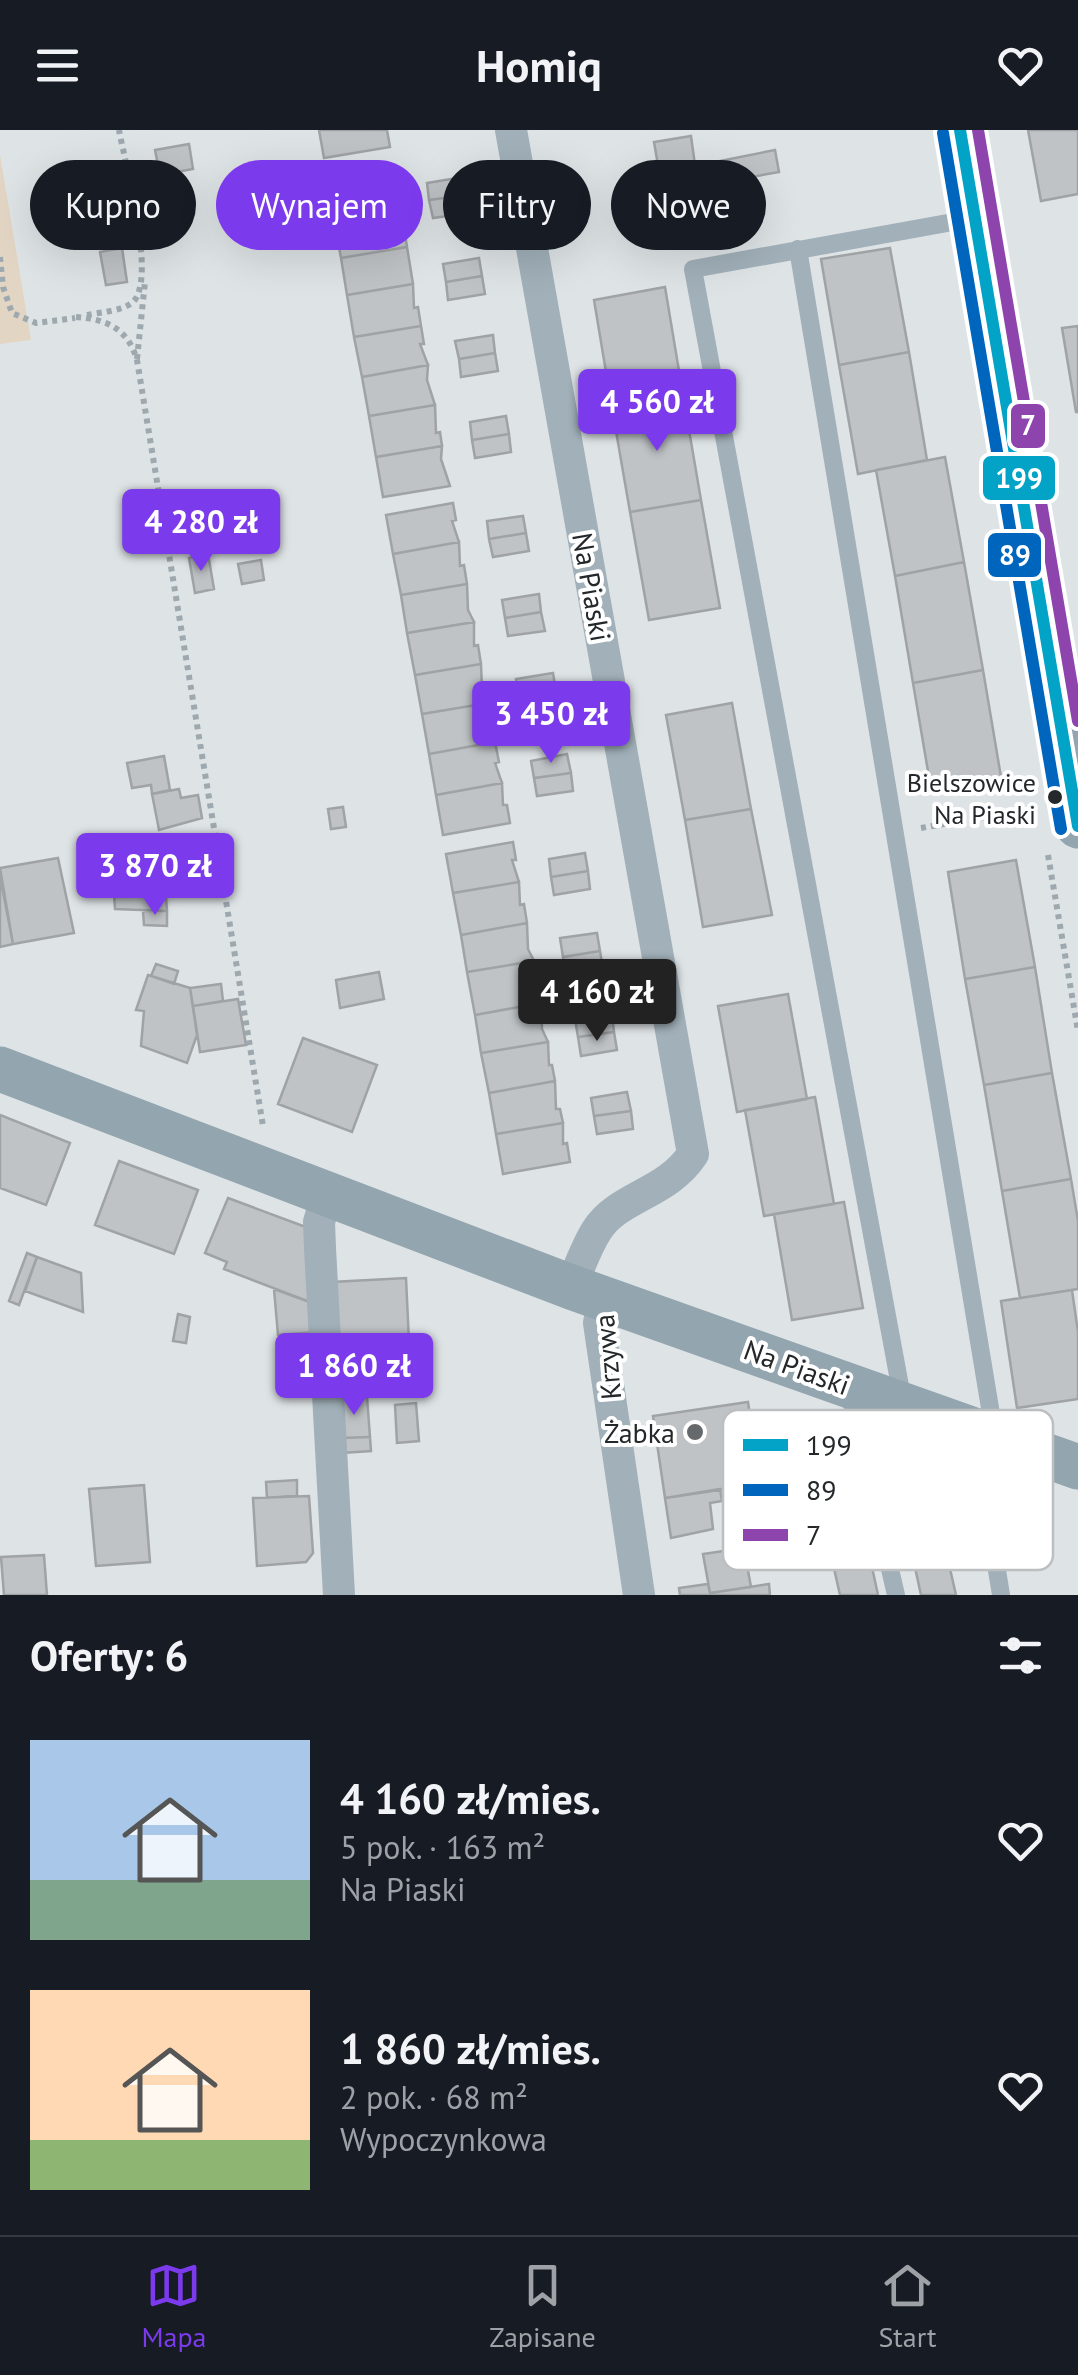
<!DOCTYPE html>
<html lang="pl">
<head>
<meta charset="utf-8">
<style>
  :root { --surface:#171b24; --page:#242831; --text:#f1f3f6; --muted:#9ea1a6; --line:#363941; --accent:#7c3aed }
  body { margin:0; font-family:"PT Sans",sans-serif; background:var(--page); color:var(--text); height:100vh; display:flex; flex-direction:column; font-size:38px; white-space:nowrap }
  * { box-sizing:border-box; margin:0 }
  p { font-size:32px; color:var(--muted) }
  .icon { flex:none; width:55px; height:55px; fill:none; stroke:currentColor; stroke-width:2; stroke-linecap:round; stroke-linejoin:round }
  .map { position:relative; height:1465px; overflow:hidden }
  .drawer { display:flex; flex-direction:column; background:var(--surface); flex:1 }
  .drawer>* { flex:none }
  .banner { position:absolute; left:30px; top:30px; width:1020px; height:90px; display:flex; gap:20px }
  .price { position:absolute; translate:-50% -85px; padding:0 22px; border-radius:10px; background:var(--accent); color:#fff; font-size:32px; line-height:65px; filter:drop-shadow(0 2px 5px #0008) }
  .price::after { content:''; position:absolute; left:50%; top:60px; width:30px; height:22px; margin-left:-15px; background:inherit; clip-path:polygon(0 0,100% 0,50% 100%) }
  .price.selected { background:#222; color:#fff }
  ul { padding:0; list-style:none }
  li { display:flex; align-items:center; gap:30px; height:250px; padding:0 30px }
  li span { display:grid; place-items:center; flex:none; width:280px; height:200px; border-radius:0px; color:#555 }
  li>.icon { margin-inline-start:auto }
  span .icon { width:120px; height:120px; fill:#fffc; stroke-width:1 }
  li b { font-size:42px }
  h2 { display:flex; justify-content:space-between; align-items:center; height:120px; padding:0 30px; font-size:42px }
  .pill { padding:0 35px; border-radius:45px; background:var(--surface); box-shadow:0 10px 40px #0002; font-size:35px; line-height:90px }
  .pill.selected { background:var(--accent); color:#fff }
  header { display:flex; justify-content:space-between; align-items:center; height:130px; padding:0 30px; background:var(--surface); font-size:45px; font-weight:800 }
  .menu { display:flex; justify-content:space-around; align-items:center; height:140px; border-top:2px solid var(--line); background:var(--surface); font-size:28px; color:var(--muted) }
  .menu a { display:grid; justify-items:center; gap:5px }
  .menu .selected { color:var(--accent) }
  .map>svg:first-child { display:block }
  .green { fill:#e2d5c4 }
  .building { fill:#bfc3c6; stroke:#9fa3a5; stroke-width:2.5 }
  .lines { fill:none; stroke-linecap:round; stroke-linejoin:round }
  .path { stroke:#9ea8af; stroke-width:6; stroke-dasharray:5 5; stroke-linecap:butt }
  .lane { stroke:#a1b0b9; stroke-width:18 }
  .street { stroke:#a1b0b9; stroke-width:32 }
  .secondary { stroke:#93a5af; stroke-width:45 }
  .bus-1-casing { stroke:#fff; stroke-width:20 }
  .bus-2-casing { stroke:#fff; stroke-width:20 }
  .bus-3-casing { stroke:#fff; stroke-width:20 }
  .bus-1 { stroke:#02a3c6; stroke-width:12 }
  .bus-2 { stroke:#0065bd; stroke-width:12 }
  .bus-3 { stroke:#8e44ad; stroke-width:12 }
  .bus-dot { fill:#24282a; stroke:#fff; stroke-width:4 }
  .poi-dot { fill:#65696c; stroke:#fff; stroke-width:4 }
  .labels { text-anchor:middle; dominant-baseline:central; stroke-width:8; stroke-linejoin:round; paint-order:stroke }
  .bus-label { font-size:26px; fill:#24282a; stroke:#fff; text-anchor:end }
  .street-label { font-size:28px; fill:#24282a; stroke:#fff }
  .poi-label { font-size:28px; fill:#24282a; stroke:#fff; text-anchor:end }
  .key { fill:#fff; stroke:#bdbebf; stroke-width:2.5 }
  .key-label { font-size:28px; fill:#24282a }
  .line-badge { stroke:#fff; stroke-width:4 }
  .badge-label { font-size:28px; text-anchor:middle; font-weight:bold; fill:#fff }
</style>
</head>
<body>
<header><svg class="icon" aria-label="menu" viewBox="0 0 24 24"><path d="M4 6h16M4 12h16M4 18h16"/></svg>Homiq<svg class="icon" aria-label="heart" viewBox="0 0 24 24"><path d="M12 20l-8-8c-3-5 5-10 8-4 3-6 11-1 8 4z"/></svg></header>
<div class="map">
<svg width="1078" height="1465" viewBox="0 0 1078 1465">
  <rect width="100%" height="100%" fill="#dee3e6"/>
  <path class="green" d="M0,25L31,210L0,214Z"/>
  <path class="building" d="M319,0H387L390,17L324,28Z
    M1028,0H1078V64L1041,71Z
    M691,6L695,35L659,41L654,12Z
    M189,14L193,39L160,45L155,20Z
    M775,20L779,42L713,54L710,33Z
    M393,36V62L397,61L399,75L333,86L326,47Z
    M463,47L466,65L429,70L427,53Z
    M466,65L469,83L433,88L429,70Z
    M112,73L115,88L87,93L84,78Z
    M399,75L400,99L404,98L407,117L341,128L333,86Z
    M407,117L413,154L347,165L341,128Z
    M122,118L127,152L106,155L100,122Z
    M890,118L909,222L839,235L821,129Z
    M479,128L482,146L446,152L443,134Z
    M482,146L485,164L448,170L446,152Z
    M413,154L414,178L418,177L421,196L354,207L347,165Z
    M665,157L683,265L612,278L594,170Z
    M421,196L424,214H420L428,235L362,247L354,207Z
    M1078,196V282H1076L1062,198Z
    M493,205L495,223L459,229L455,211Z
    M909,222L927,330L858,344L839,235Z
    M495,223L498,241L461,247L459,229Z
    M428,235L427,250L435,275L369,286L362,247Z
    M683,265L701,370L630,382L612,278Z
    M435,275L436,303L440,302L442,316L376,327L369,286Z
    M506,286L509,304L472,310L470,292Z
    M509,304L511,322L475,328L472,310Z
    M442,316L441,329L450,356L383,367L376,327Z
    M945,327L964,432L895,446L876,340Z
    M701,370L720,478L649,490L630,382Z
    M453,373L456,390L452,391L459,412L393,424L386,385Z
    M523,386L526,403L489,409L487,391Z
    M526,403L529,421L493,427L489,409Z
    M459,412L460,436L464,435L467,454L401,465L393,424Z
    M208,424L214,459L195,463L189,428Z
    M261,430L264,450L242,454L238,434Z
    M964,432L983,540L913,553L895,446Z
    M467,454L468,480L474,492L407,503L401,465Z
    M539,464L541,482L505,488L502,470Z
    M541,482L545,501L508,506L505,488Z
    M474,492V516L478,515L481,534L415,545L407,503Z
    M481,534L482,560L488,573L422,584L415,545Z
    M983,540L1001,647L931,659L913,553Z
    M553,543L556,561L519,567L516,549Z
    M556,561L559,579L522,584L519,567Z
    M488,573L487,587L495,612L429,624L422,584Z
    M732,573L751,679L685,690L666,585Z
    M495,612L499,632L495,633L502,653L436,665L429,624Z
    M567,624L571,643L534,648L531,631Z
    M164,626L170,660L152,664L151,655L132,658L127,633Z
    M571,643L573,661L537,666L534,648Z
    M502,653L503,675H507L510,693L443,705L436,665Z
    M179,659L181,668L198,665L202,688L159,700L152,664Z
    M343,677L346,697L331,699L328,679Z
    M751,679L772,785L703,797L685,690Z
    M513,712L516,730H512L519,752L453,763L446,724Z
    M111,718L163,722L167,781L115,779Z
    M585,723L588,741L551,747L549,729Z
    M58,728L74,803L13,814L0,738Z
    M1016,730L1035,837L965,849L948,742Z
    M588,741L590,759L554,765L551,747Z
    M0,746L13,814L0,817Z
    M519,752L520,775L524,774L527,793L461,805L453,763Z
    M143,781H167V796L144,795Z
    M527,793L528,819L534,831L467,842L461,805Z
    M597,803L600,821L563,827L560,808Z
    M600,821L603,839L566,845L563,827Z
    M534,831V854H538L541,873L475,885L467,842Z
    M156,834L178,841L174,854L151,846Z
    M1035,837L1052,943L984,955L965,849Z
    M379,842L384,869L340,878L336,850Z
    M148,845L190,858L197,905L187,933L141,916L144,881L136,880Z
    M221,854L223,871L193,876L190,858Z
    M788,864L807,969L737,982L718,876Z
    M238,869L246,915L200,922L193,876Z
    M541,873L542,899L548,912L481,923L475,885Z
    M612,884L614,902L578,907L575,889Z
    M614,902L617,920L581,926L578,907Z
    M303,908L377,935L352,1002L278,974Z
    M548,912L549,935H552L555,951L489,963L481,923Z
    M1052,943L1071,1049L1002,1061L984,955Z
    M555,951L556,979H560L563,993L496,1004L489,963Z
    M627,962L631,981L594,986L591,968Z
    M815,967L834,1074L764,1086L745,980Z
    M631,981L633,999L597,1004L594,986Z
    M0,985L70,1013L46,1075L0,1058Z
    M563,993V1014L567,1013L570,1032L503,1044L496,1004Z
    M119,1031L198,1060L174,1124L95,1095Z
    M1071,1049L1078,1091V1159L1020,1168L1002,1061Z
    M228,1068L311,1099L315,1174L224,1139L227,1132L205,1123Z
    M844,1072L863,1178L792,1190L774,1084Z
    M27,1123L37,1127L19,1175L9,1171Z
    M37,1127L81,1143L83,1182L25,1161Z
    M406,1148L409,1211L336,1215L332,1152Z
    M274,1159L315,1174L317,1202L278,1205Z
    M1072,1160L1078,1202V1269L1017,1278L1001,1171Z
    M178,1184L190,1187L186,1213L173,1211Z
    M367,1267L370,1307L341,1308L339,1269Z
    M748,1272L760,1354L665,1368L653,1286Z
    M416,1273L419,1311L397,1313L395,1275Z
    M370,1307L371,1321L342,1323L341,1308Z
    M926,1334L956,1465H921L894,1341Z
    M297,1350V1366L267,1368L266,1352Z
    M144,1355L150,1432L96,1436L89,1359Z
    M720,1359L722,1371L710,1373L713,1399L671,1408L665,1368Z
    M309,1366L313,1423L306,1432L257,1436L253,1368Z
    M858,1372L878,1465H840L821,1381Z
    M744,1418L751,1457L710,1463L703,1424Z
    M44,1425L47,1465H4L1,1427Z
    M708,1454L710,1463L769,1454L770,1465H680L679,1458Z"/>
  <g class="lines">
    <path class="path" d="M0,127L3,157L12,183L36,193L75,188
      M87,185C101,182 123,181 133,172C157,149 125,33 119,0
      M76,187C107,189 128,199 137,230L263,996
      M137,229L145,152
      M921,698L1032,679
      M1048,725L1078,901"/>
    <path class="lane" d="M798,119L994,1302
      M849,1261L896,1465
      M903,1272L693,139L975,88
      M1001,1465L990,1397L1017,1316"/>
    <path class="street" d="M511,0L693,1024C667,1064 619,1066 597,1100C586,1117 579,1138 571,1157
      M327,1065L319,1092L320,1118L339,1465
      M604,1167L599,1193L639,1465"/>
    <path class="secondary" d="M960,0L1078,696
      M0,939L571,1157L1078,1337"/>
    <defs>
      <path id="bus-1" d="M960,0L1078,696"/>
      <path id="bus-2" d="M943,3L1061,699"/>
      <path id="bus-3" d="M978,0L1078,591"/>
    </defs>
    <use href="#bus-1" class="bus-1-casing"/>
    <use href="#bus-2" class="bus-2-casing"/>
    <use href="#bus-3" class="bus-3-casing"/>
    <use href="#bus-1" class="bus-1"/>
    <use href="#bus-2" class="bus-2"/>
    <use href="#bus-3" class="bus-3"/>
  </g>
  <circle class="bus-dot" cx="1055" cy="667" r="9"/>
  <circle class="poi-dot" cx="695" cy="1302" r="10"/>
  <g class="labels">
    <g class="bus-label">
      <text x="1036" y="652">Bielszowice<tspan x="1036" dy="32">Na Piaski</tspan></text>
    </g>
    <g class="street-label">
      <text transform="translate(592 457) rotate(80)">Na Piaski</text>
      <text transform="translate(607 1227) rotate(-95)">Krzywa</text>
      <text transform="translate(797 1237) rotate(20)">Na Piaski</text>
    </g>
    <g class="poi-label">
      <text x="675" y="1302">Żabka</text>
    </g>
  </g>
  <rect x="723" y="1280" width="330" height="160" rx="15" class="key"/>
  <rect x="743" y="1309" width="45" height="12" fill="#02a3c6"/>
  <rect x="743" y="1354" width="45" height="12" fill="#0065bd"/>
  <rect x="743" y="1399" width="45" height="12" fill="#8e44ad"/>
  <g class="key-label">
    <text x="806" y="1325">199</text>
    <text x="806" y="1370">89</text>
    <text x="806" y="1415">7</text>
  </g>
  <g class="line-badge">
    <rect x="1009" y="272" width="38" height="48" rx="10" fill="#8e44ad"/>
    <rect x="981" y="324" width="76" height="48" rx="10" fill="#02a3c6"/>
    <rect x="986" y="401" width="57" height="48" rx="10" fill="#0065bd"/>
  </g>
  <g class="badge-label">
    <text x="1028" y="305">7</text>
    <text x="1019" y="358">199</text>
    <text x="1015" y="435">89</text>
  </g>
</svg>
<b class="price" style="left:657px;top:324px">4 560 zł</b>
<b class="price" style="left:201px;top:444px">4 280 zł</b>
<b class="price" style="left:551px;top:636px">3 450 zł</b>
<b class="price" style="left:155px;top:788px">3 870 zł</b>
<b class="price selected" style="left:597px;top:914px">4 160 zł</b>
<b class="price" style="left:354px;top:1288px">1 860 zł</b>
<div class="banner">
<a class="pill">Kupno</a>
<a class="pill selected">Wynajem</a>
<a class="pill">Filtry</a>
<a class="pill">Nowe</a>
</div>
</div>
<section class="drawer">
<h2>Oferty: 6<svg class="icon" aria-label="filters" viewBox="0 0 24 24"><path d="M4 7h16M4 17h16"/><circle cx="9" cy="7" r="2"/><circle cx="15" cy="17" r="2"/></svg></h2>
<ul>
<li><span style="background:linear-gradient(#a9c7e8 70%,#7fa58c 0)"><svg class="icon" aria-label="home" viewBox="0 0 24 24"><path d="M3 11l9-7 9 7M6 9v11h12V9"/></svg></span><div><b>4 160 zł/mies.</b><p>5 pok. · 163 m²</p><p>Na Piaski</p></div><svg class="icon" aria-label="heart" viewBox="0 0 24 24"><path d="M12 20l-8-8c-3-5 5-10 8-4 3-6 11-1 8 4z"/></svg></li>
<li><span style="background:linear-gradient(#ffd9b3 75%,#8fb573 0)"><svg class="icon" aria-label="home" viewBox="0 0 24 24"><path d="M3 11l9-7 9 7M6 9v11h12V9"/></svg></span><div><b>1 860 zł/mies.</b><p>2 pok. · 68 m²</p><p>Wypoczynkowa</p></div><svg class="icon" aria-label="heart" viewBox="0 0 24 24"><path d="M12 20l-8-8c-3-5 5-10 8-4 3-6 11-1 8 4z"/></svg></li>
</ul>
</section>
<nav class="menu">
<a class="selected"><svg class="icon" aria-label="map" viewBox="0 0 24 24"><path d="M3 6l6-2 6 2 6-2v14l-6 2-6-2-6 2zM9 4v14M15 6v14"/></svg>Mapa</a>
<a><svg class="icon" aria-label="saved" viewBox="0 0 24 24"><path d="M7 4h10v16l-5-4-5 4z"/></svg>Zapisane</a>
<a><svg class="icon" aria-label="home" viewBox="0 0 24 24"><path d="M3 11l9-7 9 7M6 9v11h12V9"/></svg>Start</a>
</nav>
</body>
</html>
